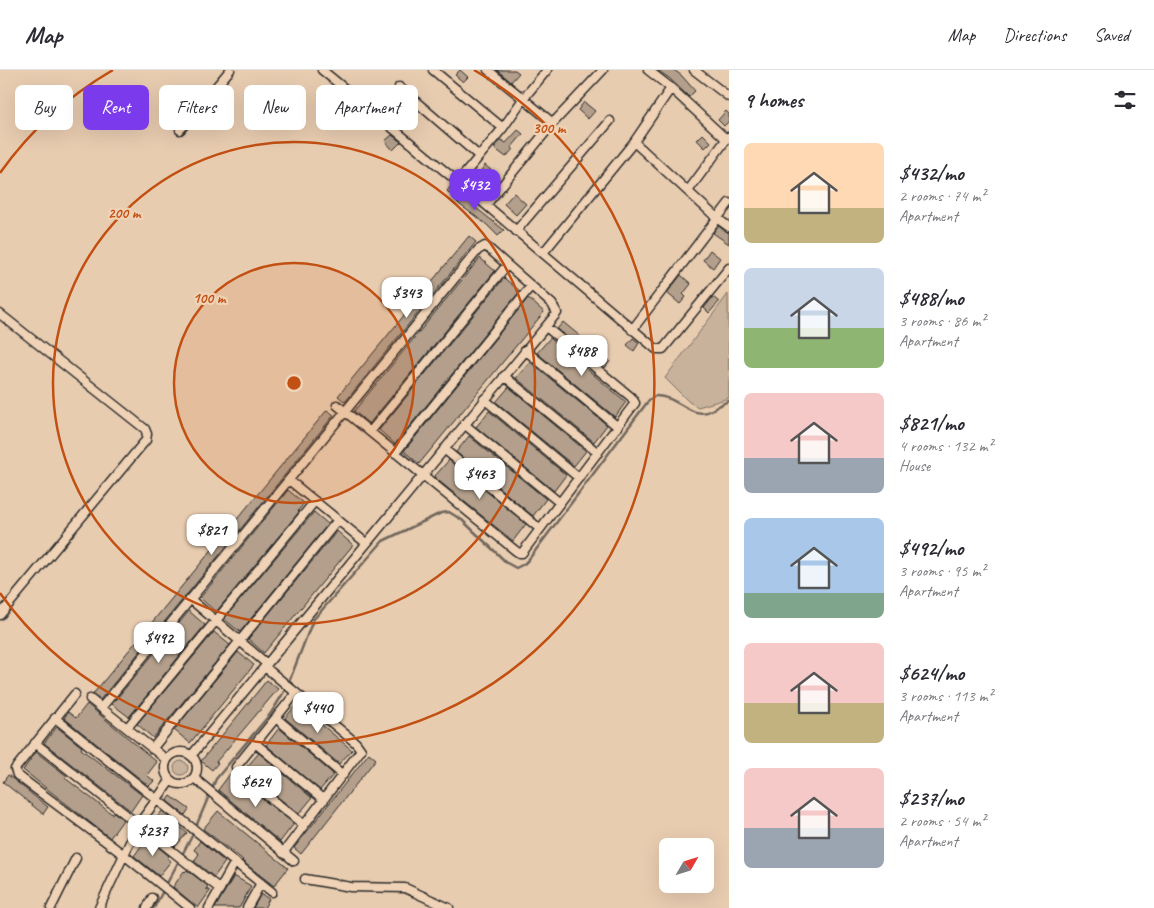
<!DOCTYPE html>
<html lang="en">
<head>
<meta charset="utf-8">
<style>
  :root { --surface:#fff; --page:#f7f7f7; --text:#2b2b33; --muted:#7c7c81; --line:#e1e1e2; --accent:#7c3aed }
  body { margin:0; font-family:Caveat,sans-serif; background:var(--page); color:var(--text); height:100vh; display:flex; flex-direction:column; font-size:19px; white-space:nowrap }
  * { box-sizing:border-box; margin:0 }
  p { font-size:16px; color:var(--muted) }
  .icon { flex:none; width:28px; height:28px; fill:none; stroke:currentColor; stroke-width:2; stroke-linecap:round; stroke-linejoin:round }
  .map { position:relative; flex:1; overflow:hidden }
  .sheet { display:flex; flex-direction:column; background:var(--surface); width:425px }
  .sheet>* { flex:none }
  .guide { position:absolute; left:15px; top:15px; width:475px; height:45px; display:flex; gap:10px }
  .needle { width:32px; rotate:51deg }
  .fabs { position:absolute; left:659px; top:768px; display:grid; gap:10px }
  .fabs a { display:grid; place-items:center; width:55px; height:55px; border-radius:8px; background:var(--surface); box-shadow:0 5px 20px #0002; font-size:25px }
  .price { position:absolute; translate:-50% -42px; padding:0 11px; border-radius:10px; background:#fff; color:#222; font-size:16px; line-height:32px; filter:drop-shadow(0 1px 2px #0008) }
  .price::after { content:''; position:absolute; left:50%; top:30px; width:15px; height:11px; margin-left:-8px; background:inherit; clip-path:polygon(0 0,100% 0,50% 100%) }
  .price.selected { background:var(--accent); color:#fff }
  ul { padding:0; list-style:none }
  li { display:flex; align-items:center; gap:15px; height:125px; padding:0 15px }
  li span { display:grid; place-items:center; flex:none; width:140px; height:100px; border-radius:8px; color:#555 }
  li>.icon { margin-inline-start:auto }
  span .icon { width:60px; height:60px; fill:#fffc; stroke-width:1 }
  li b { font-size:21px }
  h2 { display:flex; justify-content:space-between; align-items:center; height:60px; padding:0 15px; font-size:21px }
  .chip { padding:0 18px; border-radius:8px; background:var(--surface); box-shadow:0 5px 20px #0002; font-size:18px; line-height:45px }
  .chip.selected { background:var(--accent); color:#fff }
  header { display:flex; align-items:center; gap:30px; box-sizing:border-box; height:70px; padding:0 25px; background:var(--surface); border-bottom:1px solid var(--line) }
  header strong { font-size:24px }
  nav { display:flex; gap:28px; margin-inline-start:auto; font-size:18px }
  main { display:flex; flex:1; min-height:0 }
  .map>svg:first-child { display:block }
  .green { fill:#c8b29b; stroke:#7a6e63 }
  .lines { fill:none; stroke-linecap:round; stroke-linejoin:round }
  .stream { stroke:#6f665b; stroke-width:2.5 }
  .building { fill:#b39f8b; stroke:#2b2b2b }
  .minor-casing { stroke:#2b2b2b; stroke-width:11 }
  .minor { stroke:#f0d3b6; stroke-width:8 }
  .ring { fill:none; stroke:#c25012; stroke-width:2.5 }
  .centre { fill:#c25012; stroke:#f0d3b6; stroke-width:2.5 }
  .ring-label { font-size:15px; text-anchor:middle; font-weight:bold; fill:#c25012; stroke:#f0d3b6; stroke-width:4.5; stroke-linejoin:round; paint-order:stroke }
</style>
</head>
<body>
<header>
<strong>Map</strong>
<nav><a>Map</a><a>Directions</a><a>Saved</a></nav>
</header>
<main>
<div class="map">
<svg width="729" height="838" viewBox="0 0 729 838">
  <rect width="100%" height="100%" fill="#e8ccb0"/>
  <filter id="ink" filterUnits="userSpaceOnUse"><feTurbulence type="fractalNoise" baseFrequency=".02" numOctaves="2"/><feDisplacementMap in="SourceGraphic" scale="10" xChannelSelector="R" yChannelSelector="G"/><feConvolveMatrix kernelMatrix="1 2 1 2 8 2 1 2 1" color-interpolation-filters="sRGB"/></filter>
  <g filter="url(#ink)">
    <path class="green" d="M728,224L729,328L698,337L689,332L665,308Z
      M174 698a7 7 0 1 1 14 0a7 7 0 1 1-14 0Z"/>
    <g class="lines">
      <path class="stream" d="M154,838L192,766L216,709L271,643L281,627L289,612L313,550L383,471L441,443L449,442L462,450L507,493L516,498L524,494L529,489L649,330L655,326C676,325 689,347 707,342C715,339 722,333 729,331"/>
    </g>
    <path class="building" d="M460,0L468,7L463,12L455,5Z
      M497,0H515L519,3L511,12Z
      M657,0H674L682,6L695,21L689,27L669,8Z
      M380,20L387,26L380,34L373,27Z
      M584,32L595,41L588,49L578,40Z
      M726,41L729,44V51L724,56L718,50Z
      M518,60L523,64L511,78L513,79L506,87L494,78L501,70L506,73Z
      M703,64L711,72L705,78L697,70Z
      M392,65L401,72L393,80L385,71Z
      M485,95L492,101L482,115L475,109Z
      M451,116L464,129L467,126L473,131L471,134L504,160L498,166L486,154L460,135L447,121Z
      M514,123L526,134L516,145L504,134Z
      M718,156L729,163V174L713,163Z
      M469,166L476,172L345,332L338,326Z
      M710,180L720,188L713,198L703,190Z
      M480,188L495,201L369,354L354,341Z
      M681,205L691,214L683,224L686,227L680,234L667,223Z
      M504,208L520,221L395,374L379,360Z
      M713,227L719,232L709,243L704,238Z
      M528,228L544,242L419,394L404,381Z
      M563,252L610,291L605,298L557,259Z
      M550,268L626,332L615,347L537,283Z
      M633,268L639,273L634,281L627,275Z
      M530,292L607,355L594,372L516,308Z
      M509,317L586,381L574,396L496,332Z
      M327,340L334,345L230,472L100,630L93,624Z
      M489,341L566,405L554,421L476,357Z
      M469,366L546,429L533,446L456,382Z
      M449,390L526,454L513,471L434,407Z
      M288,420L304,433L298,441L299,442L216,542L200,528Z
      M314,442L328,454L240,562L224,549Z
      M337,461L353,475L264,583L248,569Z
      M189,541L205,555L129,647L112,634Z
      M214,562L230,575L153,668L137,654Z
      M238,582L254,595L190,673L174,660Z
      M267,610L278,619L216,692L218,693L212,700L201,691Z
      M87,634L157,692L147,705L154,711L149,716L64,648L68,642L76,648Z
      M297,634L352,680L339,694L285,648Z
      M57,657L82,677L81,679L142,725L131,741L44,673Z
      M279,658L332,703L333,705L320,720L266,675Z
      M36,682L67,706L65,708L112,744L114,742L123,750L110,768L23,700Z
      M259,683L312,728L299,744L244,700Z
      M369,683L376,689L301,784L294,778Z
      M230,704L292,752L293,755L280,772L218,720Z
      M8,705L48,737L43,744L3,712Z
      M171,726L189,739L185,745L167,731Z
      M162,741L187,763L175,777L150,757Z
      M218,741L288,798L274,816L242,791L243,790L203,759Z
      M147,768L169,786L167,788L171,791L159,806L134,786Z
      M200,771L225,792L214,807L194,791L199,784L194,780Z
      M187,800L208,816L206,819L210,821L198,838L173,817L184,801L185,802Z
      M234,806L251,816L242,833L239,838H215Z
      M261,824L269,829L264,838H253Z"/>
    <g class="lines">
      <defs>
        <path id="minor" d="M322,0L486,135L656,279H663L668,273L729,198
          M433,0L503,58
          M488,0L553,53
          M648,0L671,18L726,69
          M694,0L729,27
          M399,17L479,86
          M180,60L230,0
          M634,72L718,149L729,157
          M457,113L503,58L523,29L547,0
          M688,121L728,67
          M486,135L553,53L603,0
          M516,161L610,51
          M543,183L634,72L671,18
          M0,244L145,359L147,364L146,370L0,545
          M632,260L729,133
          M525,280L618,357
          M504,306L598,383
          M484,329L579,408
          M337,335L516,481L519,483H522L635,333L631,327L546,257
          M464,354L560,433
          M370,362L507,195
          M444,379L540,459
          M395,383L531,216
          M289,410L366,473
          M190,529L267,594
          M265,597L356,673L361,680L283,783
          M296,623L236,697L240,704L304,755
          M75,624L15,699L17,705L124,785L190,838
          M90,629L167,690
          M101,638L478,180L485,176L488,178L552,234L557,243L191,686
          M55,648L272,822
          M276,648L343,705
          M127,658L315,431
          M35,673L220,819
          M255,673L324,730
          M152,679L338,450
          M165 698a16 16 0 1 1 32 0a16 16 0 1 1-32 0Z
          M194,708L294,791
          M305,809L351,817L405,818L449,838
          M51,838L76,788
          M99,838L138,755L170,711
          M147,838L152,828
          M209,838L235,792
          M247,838L261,813"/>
      </defs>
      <use href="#minor" class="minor-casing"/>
      <use href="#minor" class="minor"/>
    </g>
  </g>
  <circle cx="294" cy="313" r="120" fill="#c25012" fill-opacity=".12"/>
  <g class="ring">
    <circle cx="294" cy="313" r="120"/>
    <circle cx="294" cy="313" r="241"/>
    <path d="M0 103A361 361 0 0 1 113 0M474 0A361 361 0 1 1 0 523"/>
  </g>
  <circle cx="294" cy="313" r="8" class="centre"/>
  <g class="ring-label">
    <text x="549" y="63">300 m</text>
    <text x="124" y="148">200 m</text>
    <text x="209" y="233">100 m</text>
  </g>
</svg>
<div class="fabs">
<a><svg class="needle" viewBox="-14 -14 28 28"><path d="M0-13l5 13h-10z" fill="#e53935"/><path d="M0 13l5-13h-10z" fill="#7c7c81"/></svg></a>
</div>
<b class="price selected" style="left:475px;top:141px">$432</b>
<b class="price" style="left:407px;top:249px">$343</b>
<b class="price" style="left:582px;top:307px">$488</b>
<b class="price" style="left:480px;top:430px">$463</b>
<b class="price" style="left:212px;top:486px">$821</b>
<b class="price" style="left:159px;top:594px">$492</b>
<b class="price" style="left:318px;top:664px">$440</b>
<b class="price" style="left:256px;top:738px">$624</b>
<b class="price" style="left:153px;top:787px">$237</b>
<div class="guide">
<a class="chip">Buy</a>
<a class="chip selected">Rent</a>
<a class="chip">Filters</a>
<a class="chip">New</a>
<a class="chip">Apartment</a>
</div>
</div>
<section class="sheet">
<h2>9 homes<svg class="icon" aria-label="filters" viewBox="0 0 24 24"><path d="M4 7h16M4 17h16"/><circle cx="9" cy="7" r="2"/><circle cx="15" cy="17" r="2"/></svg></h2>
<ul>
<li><span style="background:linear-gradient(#ffd9b3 65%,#c2b280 0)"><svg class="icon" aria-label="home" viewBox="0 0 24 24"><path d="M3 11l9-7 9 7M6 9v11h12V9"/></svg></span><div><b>$432/mo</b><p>2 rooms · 74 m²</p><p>Apartment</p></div></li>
<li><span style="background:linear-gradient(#c9d6e8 60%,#8fb573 0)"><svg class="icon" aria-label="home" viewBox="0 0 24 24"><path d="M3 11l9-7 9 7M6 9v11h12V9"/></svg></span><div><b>$488/mo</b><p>3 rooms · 86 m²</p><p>Apartment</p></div></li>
<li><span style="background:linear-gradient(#f6c9c9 65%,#9aa5b1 0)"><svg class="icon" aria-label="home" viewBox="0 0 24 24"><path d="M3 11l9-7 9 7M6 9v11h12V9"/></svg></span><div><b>$821/mo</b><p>4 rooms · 132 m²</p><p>House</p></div></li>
<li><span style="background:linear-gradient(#a9c7e8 75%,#7fa58c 0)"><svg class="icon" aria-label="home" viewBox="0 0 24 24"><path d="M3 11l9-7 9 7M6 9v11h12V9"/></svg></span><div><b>$492/mo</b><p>3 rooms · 95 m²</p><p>Apartment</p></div></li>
<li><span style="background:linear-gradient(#f6c9c9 60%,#c2b280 0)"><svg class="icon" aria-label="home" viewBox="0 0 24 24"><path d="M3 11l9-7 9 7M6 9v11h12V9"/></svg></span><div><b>$624/mo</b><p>3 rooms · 113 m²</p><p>Apartment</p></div></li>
<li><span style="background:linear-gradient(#f6c9c9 60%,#9aa5b1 0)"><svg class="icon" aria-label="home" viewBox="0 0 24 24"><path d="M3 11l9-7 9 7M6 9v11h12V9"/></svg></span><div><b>$237/mo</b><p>2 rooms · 54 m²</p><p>Apartment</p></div></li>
</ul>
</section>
</main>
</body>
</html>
